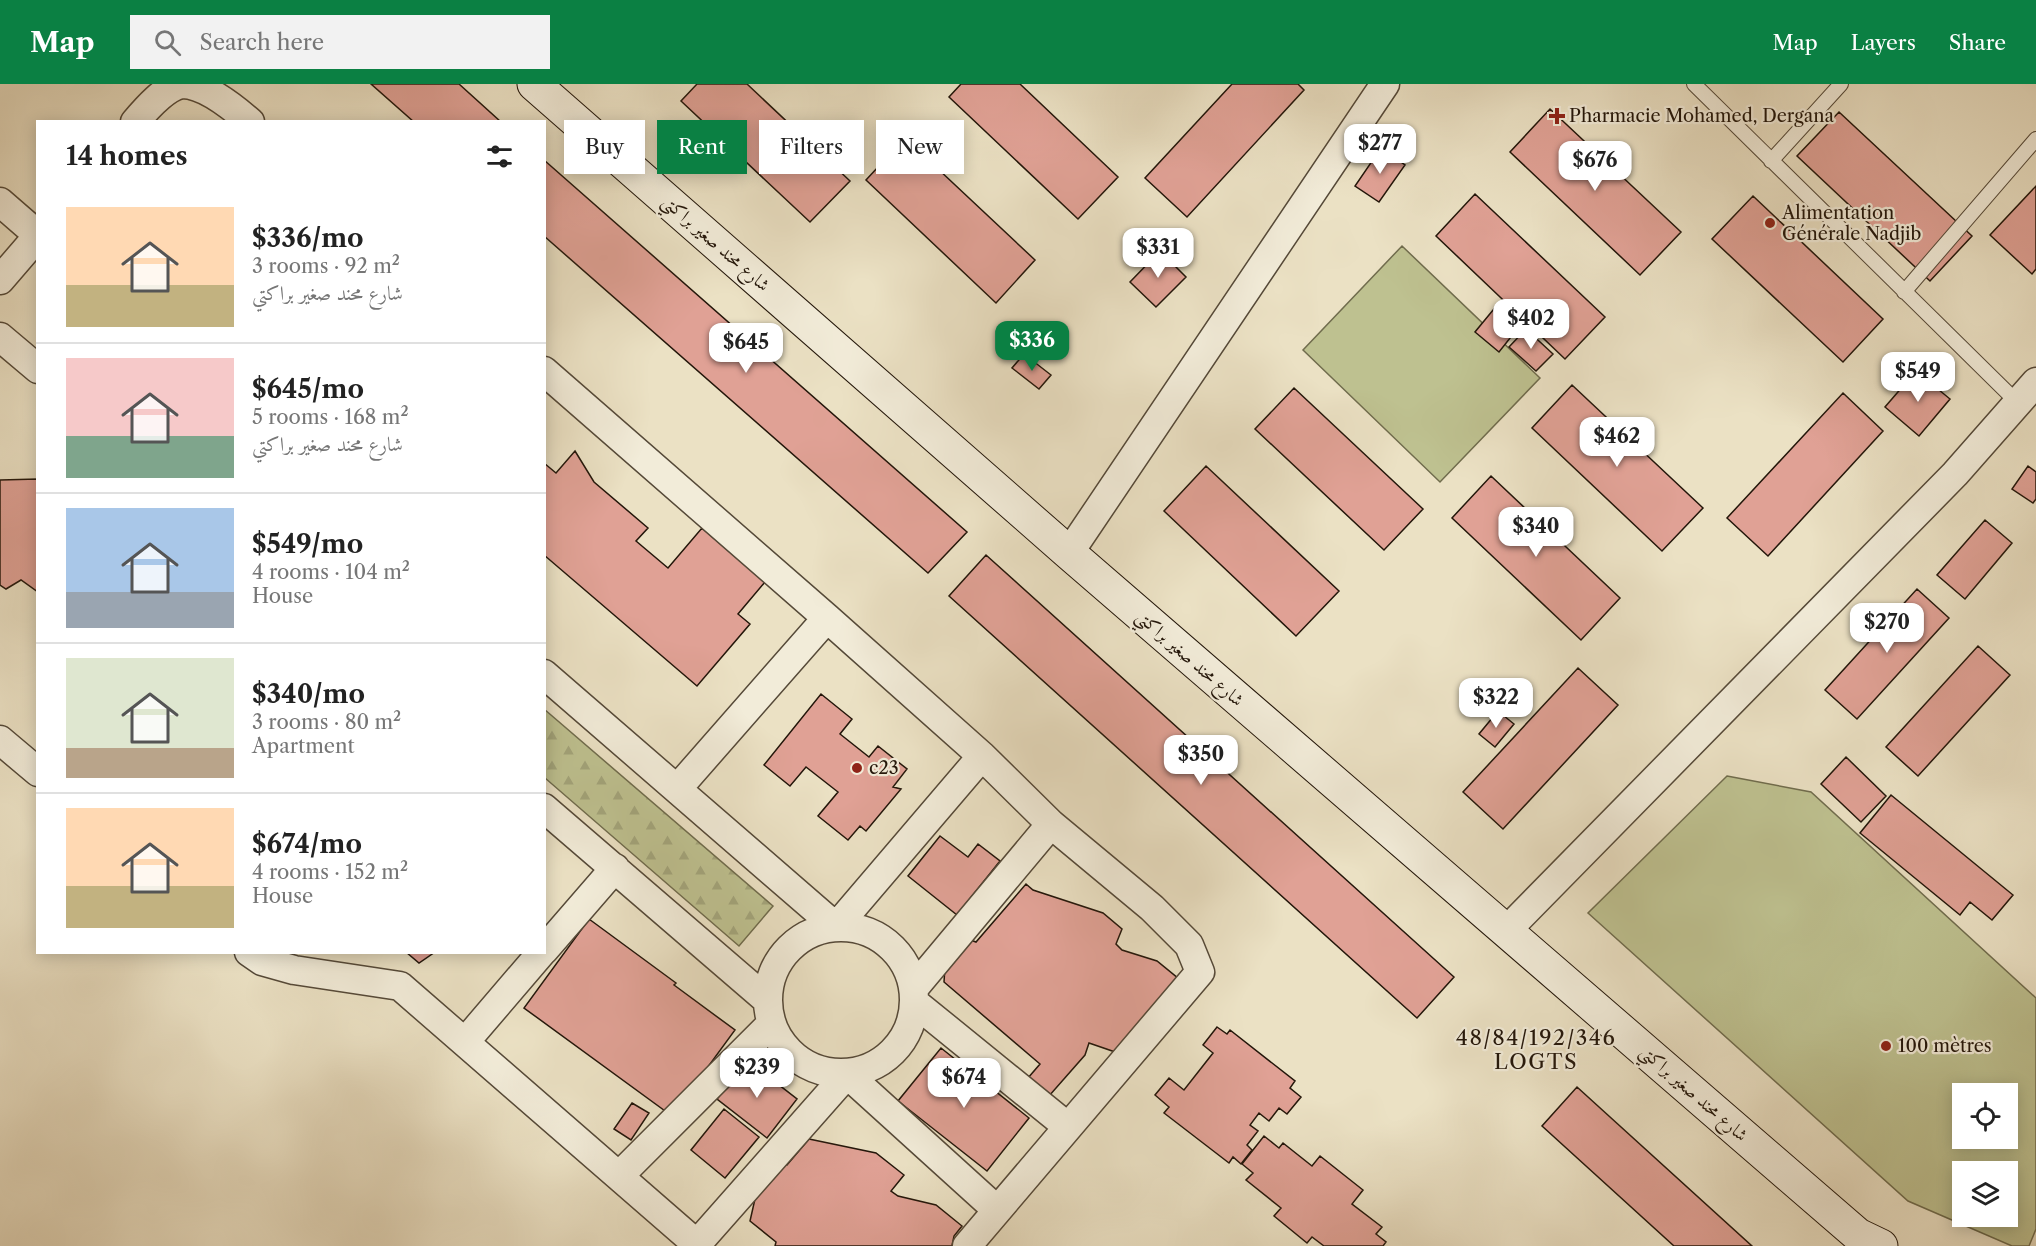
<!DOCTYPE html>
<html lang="en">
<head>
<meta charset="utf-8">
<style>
  :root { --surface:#fff; --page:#f2f2f2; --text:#222; --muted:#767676; --line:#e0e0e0; --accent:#0b8043 }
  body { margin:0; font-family:"Libre Caslon Text",Amiri,serif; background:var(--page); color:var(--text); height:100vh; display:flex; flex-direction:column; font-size:22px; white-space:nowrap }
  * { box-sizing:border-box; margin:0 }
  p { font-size:20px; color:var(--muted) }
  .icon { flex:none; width:33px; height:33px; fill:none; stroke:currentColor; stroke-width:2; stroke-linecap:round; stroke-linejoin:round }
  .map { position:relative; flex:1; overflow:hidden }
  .drawer { position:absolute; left:36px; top:36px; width:510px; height:834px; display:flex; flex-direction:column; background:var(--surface); border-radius:0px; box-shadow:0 3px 15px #0003 }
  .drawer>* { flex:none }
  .guide { position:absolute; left:564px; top:36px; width:570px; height:54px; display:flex; gap:12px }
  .buttons { position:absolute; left:1952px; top:999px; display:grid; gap:12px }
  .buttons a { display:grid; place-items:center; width:66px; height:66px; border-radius:0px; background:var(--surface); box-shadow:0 3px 15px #0003; font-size:30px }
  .price { position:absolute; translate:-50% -51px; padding:0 14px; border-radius:12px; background:#fff; color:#222; font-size:20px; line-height:39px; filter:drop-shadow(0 2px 3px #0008) }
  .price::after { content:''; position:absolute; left:50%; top:36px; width:18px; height:14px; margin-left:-9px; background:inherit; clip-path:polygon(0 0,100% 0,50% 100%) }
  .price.selected { background:var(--accent); color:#fff }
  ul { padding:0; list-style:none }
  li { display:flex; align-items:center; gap:18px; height:150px; padding:0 30px }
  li+li { border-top:2px solid var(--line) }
  li span { display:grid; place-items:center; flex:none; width:168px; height:120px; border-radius:0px; color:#555 }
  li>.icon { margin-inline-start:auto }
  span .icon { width:72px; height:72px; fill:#fffc; stroke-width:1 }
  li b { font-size:26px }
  h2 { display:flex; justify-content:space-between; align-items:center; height:72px; padding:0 30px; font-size:26px }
  .chip { padding:0 21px; border-radius:0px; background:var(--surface); box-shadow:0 3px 15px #0003; font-size:21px; line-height:54px }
  .chip.selected { background:var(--accent); color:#fff }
  header { display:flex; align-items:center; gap:36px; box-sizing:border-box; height:84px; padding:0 30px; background:var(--accent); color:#fff }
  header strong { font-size:28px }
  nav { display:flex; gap:33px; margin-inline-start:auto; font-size:21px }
  .search { width:420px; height:54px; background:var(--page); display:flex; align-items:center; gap:15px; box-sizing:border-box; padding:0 21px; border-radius:0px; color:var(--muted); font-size:22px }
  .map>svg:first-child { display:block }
  .green { fill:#bec190; stroke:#706c4d; stroke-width:1.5; fill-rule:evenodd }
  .forest { fill:url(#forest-firs); stroke:#706c4d; stroke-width:1.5 }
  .building { fill:#e0a195; stroke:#23160a; stroke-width:1.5 }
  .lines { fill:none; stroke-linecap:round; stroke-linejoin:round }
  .lane-casing { stroke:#554938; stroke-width:16 }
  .street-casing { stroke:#554938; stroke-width:31 }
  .secondary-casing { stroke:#23160a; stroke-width:35 }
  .lane { stroke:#f2ecd9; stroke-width:14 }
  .street { stroke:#f2ecd9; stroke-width:28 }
  .secondary { stroke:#f2ecd9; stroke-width:33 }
  .poi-dot { fill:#8f2418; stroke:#f2ecd9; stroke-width:2 }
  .labels { text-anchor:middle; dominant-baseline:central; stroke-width:4.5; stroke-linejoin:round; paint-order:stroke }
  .poi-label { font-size:18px; fill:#23160a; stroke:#f2ecd9; text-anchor:start }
  .street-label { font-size:18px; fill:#23160a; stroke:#f2ecd9 }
  .quarter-label { font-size:21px; letter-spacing:1.5px; fill:#23160a; stroke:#f2ecd9 }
</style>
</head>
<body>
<header>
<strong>Map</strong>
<div class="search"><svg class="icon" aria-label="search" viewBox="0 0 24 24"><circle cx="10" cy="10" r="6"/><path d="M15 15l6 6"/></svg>Search here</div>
<nav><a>Map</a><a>Layers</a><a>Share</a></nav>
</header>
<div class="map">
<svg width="2036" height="1162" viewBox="0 0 2036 1162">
  <defs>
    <pattern id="forest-firs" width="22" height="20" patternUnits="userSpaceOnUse" patternTransform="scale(1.5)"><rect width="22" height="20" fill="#bec190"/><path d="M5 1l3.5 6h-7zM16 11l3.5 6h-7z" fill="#a3a57b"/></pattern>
  </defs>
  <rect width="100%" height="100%" fill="#ebe1c4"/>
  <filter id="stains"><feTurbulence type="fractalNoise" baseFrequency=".00333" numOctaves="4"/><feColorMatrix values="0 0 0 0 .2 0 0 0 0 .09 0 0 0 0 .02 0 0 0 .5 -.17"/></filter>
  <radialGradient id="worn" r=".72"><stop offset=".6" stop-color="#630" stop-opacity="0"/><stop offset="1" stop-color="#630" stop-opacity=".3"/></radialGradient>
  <path class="green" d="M1402,162L1540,294L1440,398L1303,266Z
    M1727,692L1811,708L2036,914V1145L2029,1162H2012L1908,1117L1588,829ZM1962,1010H2007V1054H1962ZM1962,1088H2007V1132H1962Z"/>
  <path class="forest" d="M544,625L773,822L739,862L545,694Z"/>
  <path class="building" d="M371,0H459L501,38H414Z
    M697,0H747L850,97L810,138L681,17Z
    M961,0H1020L1118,93L1078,135L949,13Z
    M1232,0H1298L1304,6L1187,133L1145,94Z
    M1550,25L1681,148L1640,191L1510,68Z
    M1839,28L1972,152L1930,197L1797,72Z
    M905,54L1035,176L996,219L866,96Z
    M1381,64L1405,81L1379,118L1355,102Z
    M544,76L967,448L928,489L544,152Z
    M2036,102V185L2032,190L1990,151Z
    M1475,110L1605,233L1565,275L1436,152Z
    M1753,112L1883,235L1843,278L1712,155Z
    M1160,167L1186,193L1156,223L1130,198Z
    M1498,220L1522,239L1499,268L1475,248Z
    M1526,245L1553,270L1536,287L1509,263Z
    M1024,270L1051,291L1039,305L1012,284Z
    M1916,287L1950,315L1919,352L1885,323Z
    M1572,301L1703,424L1662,467L1532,344Z
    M1294,304L1423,425L1384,466L1255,345Z
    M1843,309L1883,347L1768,472L1727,434Z
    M575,367L594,398L648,444L636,457L668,484L702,444L765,498L738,530L750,540L697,602L544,471V379L556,389Z
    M1206,382L1339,507L1296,552L1164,427Z
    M2028,382L2036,388V415L2033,419L2012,405Z
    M1491,392L1620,514L1581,556L1452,434Z
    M38,395V508L21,496L6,505L0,501V396Z
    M1985,436L2012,459L1965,515L1937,491Z
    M986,471L1454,893L1417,934L949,512Z
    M1917,505L1949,534L1857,635L1825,606Z
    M1978,562L2010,591L1918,692L1886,663Z
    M1578,584L1618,621L1503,745L1463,708Z
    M821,610L852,635L840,650L869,673L878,662L907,685L893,703L901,705L866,747L860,742L848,756L818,732L838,708L806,683L790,702L764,681Z
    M1498,627L1514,640L1495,663L1479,650Z
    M1846,673L1886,712L1861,738L1821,700Z
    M1891,711L2013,811L1992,836L1970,818L1960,831L1860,749Z
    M940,752L968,773L978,760L1000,777L957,831L908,792Z
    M1026,800L1033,806L1103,829L1122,845L1116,860L1122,866L1157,877L1179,895L1124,971L1089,959L1085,971L1049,1012L1028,994L1040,980L944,898L945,883L960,852L976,858Z
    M589,835L676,899L674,901L735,946L672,1032L524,924Z
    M406,868H435L419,879Z
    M1217,943L1227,950L1230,946L1295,997L1290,1004L1301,1013L1287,1030L1279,1024L1269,1037L1259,1029L1250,1041L1258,1047L1247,1061L1252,1066L1241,1080L1233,1073L1229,1079L1164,1029L1169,1023L1155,1011L1169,994L1184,1006L1213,969L1203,961Z
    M941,964L1029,1034L987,1087L898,1017Z
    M747,976L797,1015L767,1054L717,1015Z
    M1577,1003L1752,1162H1674L1542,1042Z
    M632,1019L649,1029L631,1056L614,1045Z
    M724,1025L759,1053L725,1094L691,1066Z
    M1264,1052L1279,1064L1283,1059L1312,1082L1320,1072L1363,1106L1352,1120L1382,1143L1376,1150L1386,1158L1383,1162H1324L1312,1153L1307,1159L1274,1132L1281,1124L1246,1096L1253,1089L1242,1080Z
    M809,1055L876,1069L904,1091L891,1107L898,1112L936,1121L962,1142L954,1152L952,1162H775L776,1158L750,1137L757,1106L779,1079L787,1081Z"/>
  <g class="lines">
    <defs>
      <path id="lane" d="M1694,0L2018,319
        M1771,77L1841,0
        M1904,208L2036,55"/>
      <path id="street" d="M135,38C146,25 165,3 182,0C204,0 234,24 250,38
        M0,118L38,151
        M0,196L38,152
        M0,253L38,285
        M544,287L827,534L982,672L1051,740L1152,824L1189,861L1200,888L967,1162
        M1069,469L1385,0
        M544,590L836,843L982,672
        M0,656L38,688
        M677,705L827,534
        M544,724L767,916
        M768 916a73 73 0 1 1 146 0a73 73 0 1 1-146 0Z
        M1506,847L1955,390L2036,298
        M544,866L615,784
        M249,868L262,877L294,886L400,902L699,1162
        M914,904L1051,740
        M914,918L1068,1043
        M465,958L542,868
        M619,1092L771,940
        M697,1160L847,990L997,1126"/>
      <path id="secondary" d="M534,0L1069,469L1858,1151L1881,1162"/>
    </defs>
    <use href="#lane" class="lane-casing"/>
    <use href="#street" class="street-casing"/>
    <use href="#secondary" class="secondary-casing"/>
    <use href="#lane" class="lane"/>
    <use href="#street" class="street"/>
    <use href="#secondary" class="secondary"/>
  </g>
  <g class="poi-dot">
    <path d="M1554 23h6v6h6v6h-6v6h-6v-6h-6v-6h6z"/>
    <circle cx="1770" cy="139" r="6"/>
    <circle cx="857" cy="684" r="6"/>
    <circle cx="1886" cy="962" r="6"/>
  </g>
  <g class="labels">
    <g class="poi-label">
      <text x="1569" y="32">Pharmacie Mohamed, Dergana</text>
      <text x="1782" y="129">Alimentation<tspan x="1782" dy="21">Générale Nadjib</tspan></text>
      <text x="869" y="684">c23</text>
      <text x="1898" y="962">100 mètres</text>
    </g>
    <g class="street-label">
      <text transform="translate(716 159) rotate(41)">شارع محند صغير براكتي</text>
      <text transform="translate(1190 574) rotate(41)">شارع محند صغير براكتي</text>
      <text transform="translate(1694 1009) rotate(41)">شارع محند صغير براكتي</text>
    </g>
    <g class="quarter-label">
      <text x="1536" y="953">48/84/192/346<tspan x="1536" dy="24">LOGTS</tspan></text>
    </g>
  </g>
  <rect width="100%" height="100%" filter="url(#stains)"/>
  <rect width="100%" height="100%" fill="url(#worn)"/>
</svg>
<div class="buttons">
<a><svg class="icon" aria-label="locate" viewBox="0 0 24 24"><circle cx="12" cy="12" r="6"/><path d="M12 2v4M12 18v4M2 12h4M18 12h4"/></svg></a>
<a><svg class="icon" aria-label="layers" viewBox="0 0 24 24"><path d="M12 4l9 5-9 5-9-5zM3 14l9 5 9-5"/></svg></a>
</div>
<b class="price" style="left:1380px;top:91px">$277</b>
<b class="price" style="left:1595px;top:108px">$676</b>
<b class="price" style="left:1158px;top:195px">$331</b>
<b class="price" style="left:1531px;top:266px">$402</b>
<b class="price selected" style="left:1032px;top:288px">$336</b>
<b class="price" style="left:746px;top:290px">$645</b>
<b class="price" style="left:1918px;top:319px">$549</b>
<b class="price" style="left:1617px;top:384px">$462</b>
<b class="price" style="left:1536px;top:474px">$340</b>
<b class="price" style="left:1887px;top:570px">$270</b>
<b class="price" style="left:1496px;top:645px">$322</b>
<b class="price" style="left:1201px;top:702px">$350</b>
<b class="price" style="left:757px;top:1015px">$239</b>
<b class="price" style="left:964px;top:1025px">$674</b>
<div class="guide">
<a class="chip">Buy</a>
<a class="chip selected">Rent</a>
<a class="chip">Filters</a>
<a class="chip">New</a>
</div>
<section class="drawer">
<h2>14 homes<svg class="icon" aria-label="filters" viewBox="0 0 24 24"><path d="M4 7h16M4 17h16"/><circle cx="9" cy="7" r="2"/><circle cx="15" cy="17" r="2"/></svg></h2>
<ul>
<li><span style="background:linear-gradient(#ffd9b3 65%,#c2b280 0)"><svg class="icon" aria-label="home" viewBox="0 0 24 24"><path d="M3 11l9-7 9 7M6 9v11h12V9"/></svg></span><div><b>$336/mo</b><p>3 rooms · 92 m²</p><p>شارع محند صغير براكتي</p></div></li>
<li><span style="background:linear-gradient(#f6c9c9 65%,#7fa58c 0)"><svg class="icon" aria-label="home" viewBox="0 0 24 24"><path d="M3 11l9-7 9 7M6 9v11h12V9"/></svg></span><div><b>$645/mo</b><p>5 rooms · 168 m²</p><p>شارع محند صغير براكتي</p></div></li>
<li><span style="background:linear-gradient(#a9c7e8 70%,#9aa5b1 0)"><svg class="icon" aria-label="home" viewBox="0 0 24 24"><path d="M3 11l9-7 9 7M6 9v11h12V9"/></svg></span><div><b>$549/mo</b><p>4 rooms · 104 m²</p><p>House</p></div></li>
<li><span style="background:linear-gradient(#dfe7d0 75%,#b9a48a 0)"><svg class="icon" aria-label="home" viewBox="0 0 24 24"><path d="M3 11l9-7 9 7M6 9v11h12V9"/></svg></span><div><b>$340/mo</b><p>3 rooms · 80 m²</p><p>Apartment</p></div></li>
<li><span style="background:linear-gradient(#ffd9b3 65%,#c2b280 0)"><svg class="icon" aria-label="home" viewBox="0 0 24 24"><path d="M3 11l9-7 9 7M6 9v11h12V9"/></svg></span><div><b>$674/mo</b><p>4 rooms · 152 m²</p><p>House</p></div></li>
</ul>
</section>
</div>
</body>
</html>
